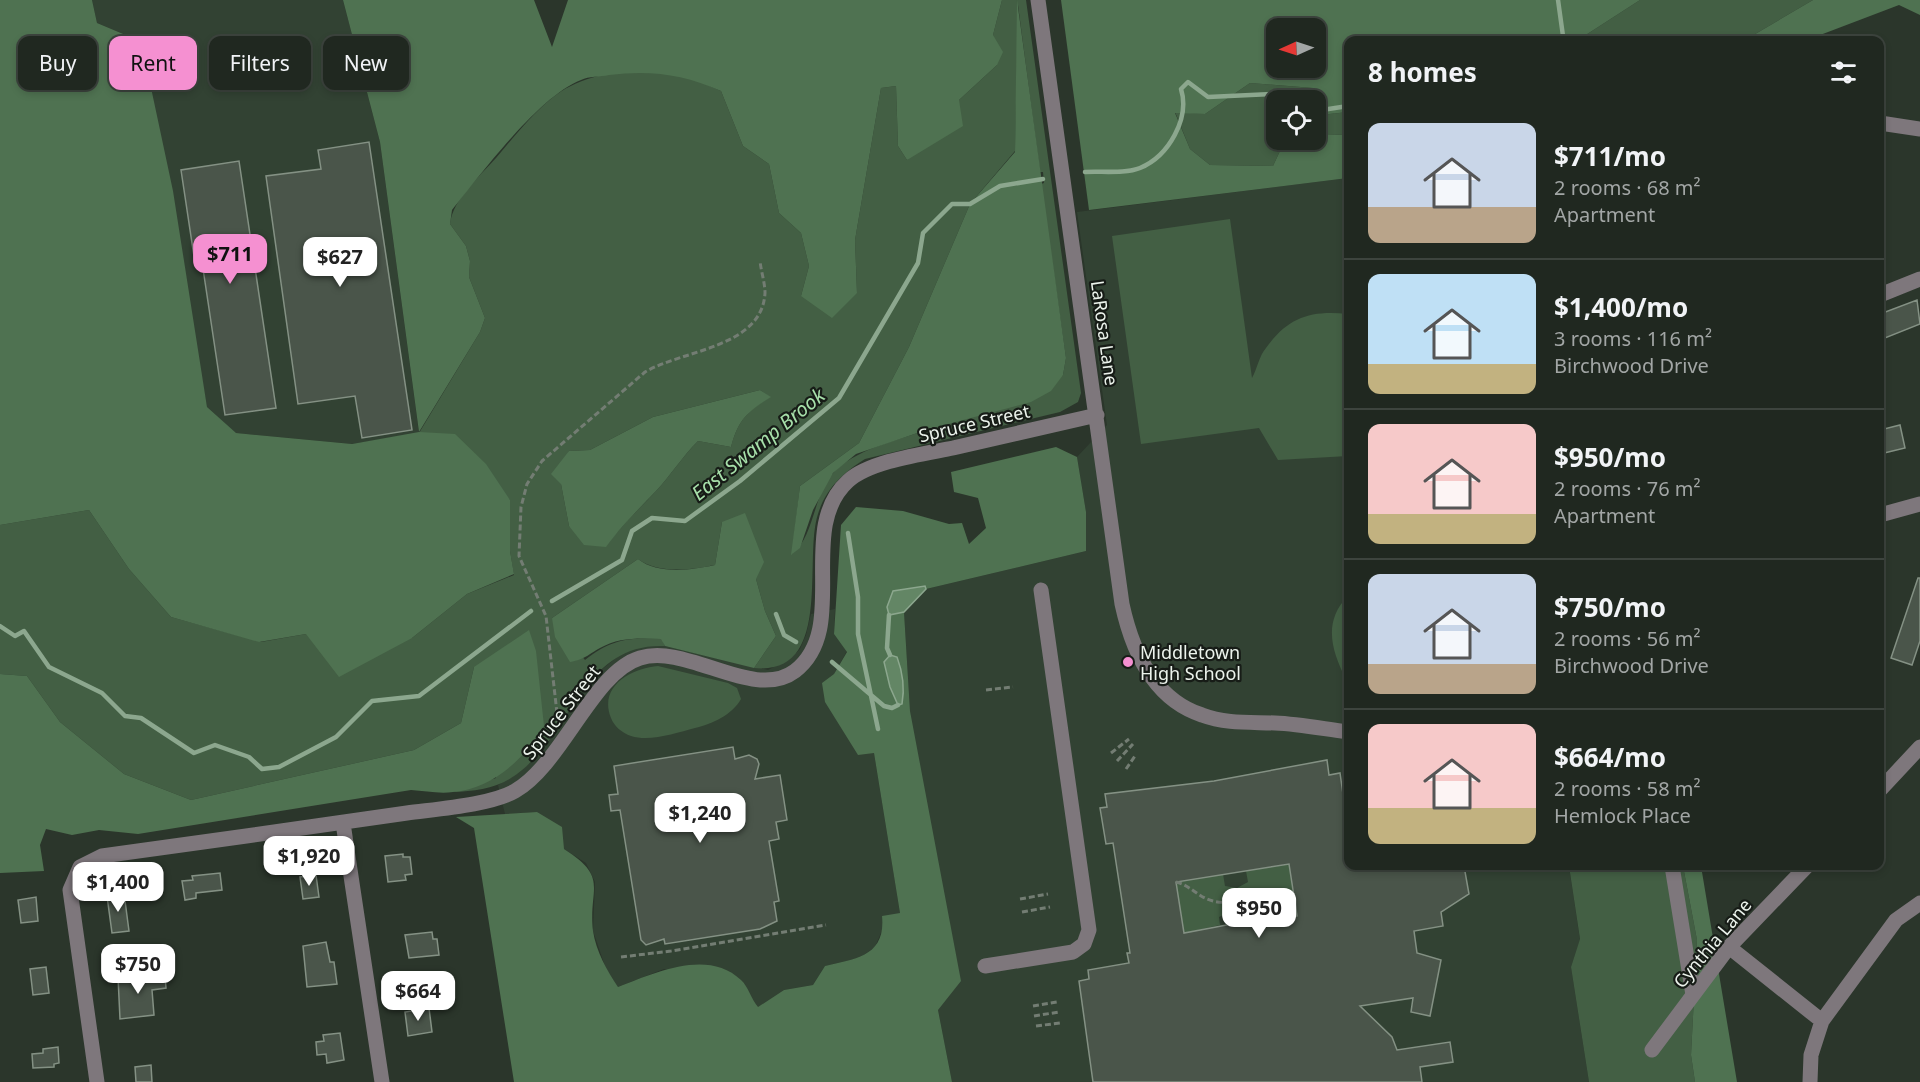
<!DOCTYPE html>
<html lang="en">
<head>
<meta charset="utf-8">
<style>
  :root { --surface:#202820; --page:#2d342d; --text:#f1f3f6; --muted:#a2a6a5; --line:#3d443e; --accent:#f590d1 }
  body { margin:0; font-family:"Noto Sans",sans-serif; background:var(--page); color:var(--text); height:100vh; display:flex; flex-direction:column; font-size:22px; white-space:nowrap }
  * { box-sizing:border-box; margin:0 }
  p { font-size:20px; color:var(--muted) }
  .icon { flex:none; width:33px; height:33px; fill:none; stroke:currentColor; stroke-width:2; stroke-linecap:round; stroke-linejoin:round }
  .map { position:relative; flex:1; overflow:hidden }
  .side { position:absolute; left:1344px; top:36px; width:540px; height:834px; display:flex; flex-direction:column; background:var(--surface); border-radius:12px; box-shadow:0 3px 9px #0003,0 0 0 2px var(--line) }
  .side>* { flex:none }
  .banner { position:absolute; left:18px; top:36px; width:570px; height:54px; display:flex; gap:12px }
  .needle { width:39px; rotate:267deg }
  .tools { position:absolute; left:1266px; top:18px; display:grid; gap:12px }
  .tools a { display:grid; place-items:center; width:60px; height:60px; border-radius:12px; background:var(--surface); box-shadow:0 3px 9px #0003,0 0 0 2px var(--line); font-size:30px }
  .price { position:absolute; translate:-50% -51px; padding:0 14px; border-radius:12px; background:#fff; color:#222; font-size:20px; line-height:39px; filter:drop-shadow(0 2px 3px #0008) }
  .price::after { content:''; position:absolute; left:50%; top:36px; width:18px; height:14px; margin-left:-9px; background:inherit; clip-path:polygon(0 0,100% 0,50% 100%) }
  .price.on { background:var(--accent); color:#111 }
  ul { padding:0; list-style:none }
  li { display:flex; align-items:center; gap:18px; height:150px; padding:0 24px }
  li+li { border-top:2px solid var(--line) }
  li span { display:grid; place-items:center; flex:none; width:168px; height:120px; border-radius:12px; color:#555 }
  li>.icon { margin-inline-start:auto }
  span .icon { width:72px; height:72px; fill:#fffc; stroke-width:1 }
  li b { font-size:26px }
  h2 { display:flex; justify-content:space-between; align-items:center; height:72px; padding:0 24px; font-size:26px }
  .pill { padding:0 21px; border-radius:12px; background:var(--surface); box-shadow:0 3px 9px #0003,0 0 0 2px var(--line); font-size:21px; line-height:54px }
  .pill.on { background:var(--accent); color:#111 }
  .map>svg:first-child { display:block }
  .built { fill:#324233 }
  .green { fill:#435f44; fill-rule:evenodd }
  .forest { fill:#4f7251; fill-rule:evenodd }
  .water { fill:#638665; stroke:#8ca78e; stroke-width:1.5 }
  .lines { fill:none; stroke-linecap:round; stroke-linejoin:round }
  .stream { stroke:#8ca78e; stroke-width:4.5 }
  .building { fill:#4a554a; stroke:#849184; stroke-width:1.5; fill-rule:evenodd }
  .path { stroke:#737d73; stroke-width:3; stroke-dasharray:6 3; stroke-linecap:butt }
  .minor { stroke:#7e777c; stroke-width:15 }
  .poi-dot { fill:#f590d1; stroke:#171c17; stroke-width:2 }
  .labels { text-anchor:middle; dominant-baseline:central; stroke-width:4.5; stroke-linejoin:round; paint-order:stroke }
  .street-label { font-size:18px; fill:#ecf3ec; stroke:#171c17 }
  .poi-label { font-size:18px; fill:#ecf3ec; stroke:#171c17; text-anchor:start }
  .water-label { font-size:20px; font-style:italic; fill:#a7e0aa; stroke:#171c17 }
</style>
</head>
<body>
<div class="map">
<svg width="1920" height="1082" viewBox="0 0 1920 1082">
  <rect width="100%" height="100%" fill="#2b362b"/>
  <path class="built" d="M92,0H343L380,142L419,433L352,444L235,433L207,407L196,346L128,36L97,23Z
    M1348,178V866H1569L1580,940L1571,967L1589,1082H952L938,1010L910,711L904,612L926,589L1086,551V512L1077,457L1107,425L1077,212Z
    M835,609L834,634L847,651L834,674L823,683L874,753L900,913L883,928L875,947L860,958L825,966L813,985L784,990L757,1008L742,981L664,969L618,987L606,969L593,931L595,882L586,863L564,849L537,812L505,814L498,785L532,762L596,674L626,650L645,646H665L768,670L791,658L800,649L806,635L811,614Z"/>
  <path class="green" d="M1002,0H1026L1081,393L1078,402L1060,412L865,459C843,473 826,488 818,514C803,559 834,676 754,668L776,636L765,611L756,579L722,522L715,565C691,570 658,574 638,559L552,618L585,660C611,639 629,637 662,639L665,646C580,642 572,740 511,778C494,789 473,791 453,792L496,778L474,667L461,723L414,750L191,800L124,774L60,722L27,676L0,674V525L89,510L129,569L171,617L261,642L306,634L412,638L467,594L514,575L510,551V500L419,433L480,332L485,318L469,277L470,261L466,246L450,224C453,199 479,177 496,158C513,138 531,115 552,98C587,69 648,65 691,78C701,81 711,87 721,91L743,146L769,164L779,213L801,233L809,266L801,296L857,293L855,240L881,88L896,86L898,146L907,160L959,100L997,65L993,35ZM1018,5L1040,172H1043L1044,183L1041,184L1066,358L1063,375C1019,393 975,411 931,428C898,441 863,446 836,470C813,491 815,537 792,554L800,486L859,443L909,347L970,204L1015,151ZM760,390L770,397C747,412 738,420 731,447L698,441C682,457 671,475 656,491C637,511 623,524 606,546L569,526L561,484L569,451L590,450L653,417Z
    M1640,0H1813L1745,40H1578Z
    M1250,83L1313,88L1320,115L1348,112V135L1316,134V100H1276V140H1285L1273,166L1210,165L1190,149L1175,112L1205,114Z
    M1230,219L1252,378C1257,369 1259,356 1266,348C1288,317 1311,310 1348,314V456L1278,460L1259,428L1141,444L1112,236Z
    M1348,596V679H1346C1331,650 1323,621 1348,596Z
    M658,666L728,683L737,688L741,699C732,715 712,724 695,728C676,733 650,742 631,736C622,733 614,726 611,718C598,686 632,668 658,666Z
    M1288,857L1297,916L1259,923L1258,919L1249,920L1247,912L1234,910L1219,917L1220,925L1184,933L1174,874H1223L1225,886L1237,888L1248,882L1246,871L1278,866Z
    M1569,866H1683L1697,940L1691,1055L1695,1082H1589L1571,967L1580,939Z"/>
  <path class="forest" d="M0,0H92L97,23L128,36L150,83L173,191L207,407L236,433L352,444L419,432L380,142L343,0H534L552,47L568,0H1002L993,35L1003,52L997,65L959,100L963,126L907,160L898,146L896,86L881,88L855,240L857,293L832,318L801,296L809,266L801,233L779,213L769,164L743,146L721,91C683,74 650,70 609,75C600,77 589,76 581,80C539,96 481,174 452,210L450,224L466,246L470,261L469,277L485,318L480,332L419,432L455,434L486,464L510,500V551L514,574L467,594L412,638L339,677L306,634L259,642L171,617L129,569L89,510L0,525Z
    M1017,0L1066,358L1063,375L1051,391L1031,402L929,429L856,454L833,473L813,510L800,548L791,555L800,486L859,443L909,347L970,204L1015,152Z
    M1061,0H1640L1578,40H1348V112L1320,115L1313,88L1250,83L1205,114L1175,113L1190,149L1210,165L1273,166L1285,140H1316V134L1348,135V178L1089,210ZM1276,28H1316V68H1276Z
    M1813,0H1920V15L1899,5L1807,40H1745Z
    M760,390L771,397C747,412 738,420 731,447L698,441C682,457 671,475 656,491C637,511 623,524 606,547L584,545L569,526L561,484L551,474L569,451L590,450L653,417Z
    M1056,447L1077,457L1086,512V551L926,589L904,612L910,711L961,981L938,1010L952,1082H514L474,828L456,817L537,812L562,827L564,849C610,878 588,888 593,931C596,951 607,971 618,987C654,973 708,948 741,980C748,986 751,999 758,1007L784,990L813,985L825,966C856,959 886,956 882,916L900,913L874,753L858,755L825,702L822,683L834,674L847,652L834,634L841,525L856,507L903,511L949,524L962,523L969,544L986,528L978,498L954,492L951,472Z
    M745,513L764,562L756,579L765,611L776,636L754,668L665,646L661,639C640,638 619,637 600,648C587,655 586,659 570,662L555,637L552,618L638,559C658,575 692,570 715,565L722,522Z
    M529,630L536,651L544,726C524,759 494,788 453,792C440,794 425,791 411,790L138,834L99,830L72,835L46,829L40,845L44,871L0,873V674L27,676L60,722L124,774L191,800L414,750L461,723L474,667Z
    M1683,866H1701L1737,1082H1695L1691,1055L1697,940Z"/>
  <path class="water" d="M925,586L926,589L904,612L889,615L887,607L893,591Z
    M890,655L897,657C903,673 905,687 902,704L898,705L890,687L884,662Z"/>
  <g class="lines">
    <path class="stream" d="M1558,0L1563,36L1559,40
      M1316,104L1319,103L1322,110L1348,106
      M1085,172C1101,171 1126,174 1140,168C1169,156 1190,118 1181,89L1188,82L1208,97L1272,94L1286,100
      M848,533L858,597V634L878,729
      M552,601L622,560L632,531L652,518L685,521L740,481L839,398L918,263L923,233L952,204H970L1000,186L1043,179
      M776,614L784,635L796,642
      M889,615L887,648L890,655
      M0,626L15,636L24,631L49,667L102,693L125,716L141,718L194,753L215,745L249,757L262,769L279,767L336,737L372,701L419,696L531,611
      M832,662L884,706L892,708L898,705"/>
  </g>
  <path class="building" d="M369,142L412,430L362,438L355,396L298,404L266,176L321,169L318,150Z
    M239,161L276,408L225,415L202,262L195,263L181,170Z
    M1917,300L1920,324L1880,340V314Z
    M1900,425L1905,448L1880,454V430Z
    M1918,578H1920V641L1912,665L1891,658Z
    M733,747L735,759L749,755L757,759L759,764L755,779L780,775L787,820L776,822L779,839L769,841L779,901L774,902L777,921L760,929L665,944L664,939L646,945L641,940L620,810L611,811L609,795L618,794L614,766Z
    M1327,760L1329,775L1340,773L1348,829V866H1464L1469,894L1441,912L1443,926L1414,931L1417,953L1441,960L1430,1016L1411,1012L1413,998L1360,1006L1392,1037L1397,1050L1450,1042L1453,1062L1420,1067L1422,1082H1093L1079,981L1089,979L1088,970L1129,963L1127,953H1130L1113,843L1106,844L1100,808L1107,807L1105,794L1214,781ZM1289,864L1297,916L1259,923L1258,919L1184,933L1176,882Z
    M403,854V857H410L412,874L405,875L406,880L388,882L385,856Z
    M220,873L222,890L196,893V898L185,900L182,881L193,880L192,876Z
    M316,875L319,897L303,899L300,877Z
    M124,893L129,931L112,933L107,896Z
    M36,897L38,921L21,923L18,900Z
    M432,932L433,939H437L439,955L409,958L405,935Z
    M326,942L330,962H334L337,984L307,987L303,946Z
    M46,967L49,993L33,995L30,969Z
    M165,975L166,988L152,990L154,1015L120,1019L118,977Z
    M429,1008L432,1032L408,1036L405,1012Z
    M340,1033L344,1060L327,1063L326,1054L317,1055L316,1042L324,1041L323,1035Z
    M58,1047L59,1063L54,1064V1067L33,1068L32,1054L43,1053V1049Z
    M151,1065L152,1082H136L135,1067Z"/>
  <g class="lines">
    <path class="path" d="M986,690L1013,687
      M558,722L546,616L519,556L521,507L527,484L542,461L645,372C682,350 762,348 765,293C765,283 761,271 760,261
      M1111,753L1129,739
      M1117,761L1133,744
      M1126,769L1135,756
      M1176,882C1190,885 1199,898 1213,901C1239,908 1273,886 1291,917
      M1020,899L1048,894
      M1022,912L1050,907
      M621,957L671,951L826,925
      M1033,1006L1057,1002
      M1034,1016L1059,1012
      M1036,1026L1060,1023"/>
    <path class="minor" d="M1038,0L1122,604C1132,650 1153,699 1202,715C1226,724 1250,722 1275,723C1300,724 1324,729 1348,732
      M1880,123L1920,129
      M1880,295L1920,279
      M1880,515L1920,504
      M1880,790L1920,747
      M343,823L382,1082
      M1672,866L1693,995
      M1729,947L1822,1021
      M985,966L1073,952L1084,944L1089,930L1041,590
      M1652,1050L1729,947L1807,866
      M97,1082L70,890L80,867L102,856C204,842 305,828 407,813C436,809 491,805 515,791C562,764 593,672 640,658C687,643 754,702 795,671C851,628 795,529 848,481C870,461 923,454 953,448C1001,437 1049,426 1097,415
      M1810,1082L1811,1055L1822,1021L1896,920L1920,903"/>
  </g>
  <circle class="poi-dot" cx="1128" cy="662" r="6"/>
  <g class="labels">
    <g class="street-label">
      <text transform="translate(1105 333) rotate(82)">LaRosa Lane</text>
      <text transform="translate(974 423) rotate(-13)">Spruce Street</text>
      <text transform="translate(561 712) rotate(-52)">Spruce Street</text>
      <text transform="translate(1712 943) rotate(-50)">Cynthia Lane</text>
    </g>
    <g class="poi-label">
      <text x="1140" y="652">Middletown<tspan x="1140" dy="21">High School</tspan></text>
    </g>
    <g class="water-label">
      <text transform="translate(758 444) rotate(-39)">East Swamp Brook</text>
    </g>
  </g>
</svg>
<div class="tools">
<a><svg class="needle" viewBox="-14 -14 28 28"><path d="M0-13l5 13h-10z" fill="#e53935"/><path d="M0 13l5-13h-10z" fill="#a2a6a5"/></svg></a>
<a><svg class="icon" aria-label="locate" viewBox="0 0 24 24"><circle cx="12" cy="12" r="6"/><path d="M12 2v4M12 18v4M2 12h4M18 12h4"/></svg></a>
</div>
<b class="price on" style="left:230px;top:285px">$711</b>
<b class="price" style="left:340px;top:288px">$627</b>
<b class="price" style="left:700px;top:844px">$1,240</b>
<b class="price" style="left:309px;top:887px">$1,920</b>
<b class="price" style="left:118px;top:913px">$1,400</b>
<b class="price" style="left:1259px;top:939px">$950</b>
<b class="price" style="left:138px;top:995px">$750</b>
<b class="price" style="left:418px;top:1022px">$664</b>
<div class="banner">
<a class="pill">Buy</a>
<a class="pill on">Rent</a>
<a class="pill">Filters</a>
<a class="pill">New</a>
</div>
<section class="side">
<h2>8 homes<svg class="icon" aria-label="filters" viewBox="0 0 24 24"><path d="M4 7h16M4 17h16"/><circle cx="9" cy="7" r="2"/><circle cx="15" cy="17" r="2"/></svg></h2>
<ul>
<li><span style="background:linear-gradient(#c9d6e8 70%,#b9a48a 0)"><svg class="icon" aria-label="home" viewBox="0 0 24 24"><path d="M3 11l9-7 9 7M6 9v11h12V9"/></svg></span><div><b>$711/mo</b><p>2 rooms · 68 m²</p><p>Apartment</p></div></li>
<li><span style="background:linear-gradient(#bfe0f5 75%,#c2b280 0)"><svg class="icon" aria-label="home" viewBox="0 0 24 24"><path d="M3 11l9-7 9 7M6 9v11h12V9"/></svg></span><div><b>$1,400/mo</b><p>3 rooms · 116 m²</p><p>Birchwood Drive</p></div></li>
<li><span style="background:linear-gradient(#f6c9c9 75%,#c2b280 0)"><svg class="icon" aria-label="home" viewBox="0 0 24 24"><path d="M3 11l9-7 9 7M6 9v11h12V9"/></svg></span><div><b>$950/mo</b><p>2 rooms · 76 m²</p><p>Apartment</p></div></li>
<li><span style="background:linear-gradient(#c9d6e8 75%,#b9a48a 0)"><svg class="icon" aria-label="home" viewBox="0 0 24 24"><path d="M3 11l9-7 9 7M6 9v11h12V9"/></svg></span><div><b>$750/mo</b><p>2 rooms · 56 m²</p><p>Birchwood Drive</p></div></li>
<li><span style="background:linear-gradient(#f6c9c9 70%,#c2b280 0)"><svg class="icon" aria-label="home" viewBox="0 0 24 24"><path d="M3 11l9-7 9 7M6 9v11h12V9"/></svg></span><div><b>$664/mo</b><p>2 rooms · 58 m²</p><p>Hemlock Place</p></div></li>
</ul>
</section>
</div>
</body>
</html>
